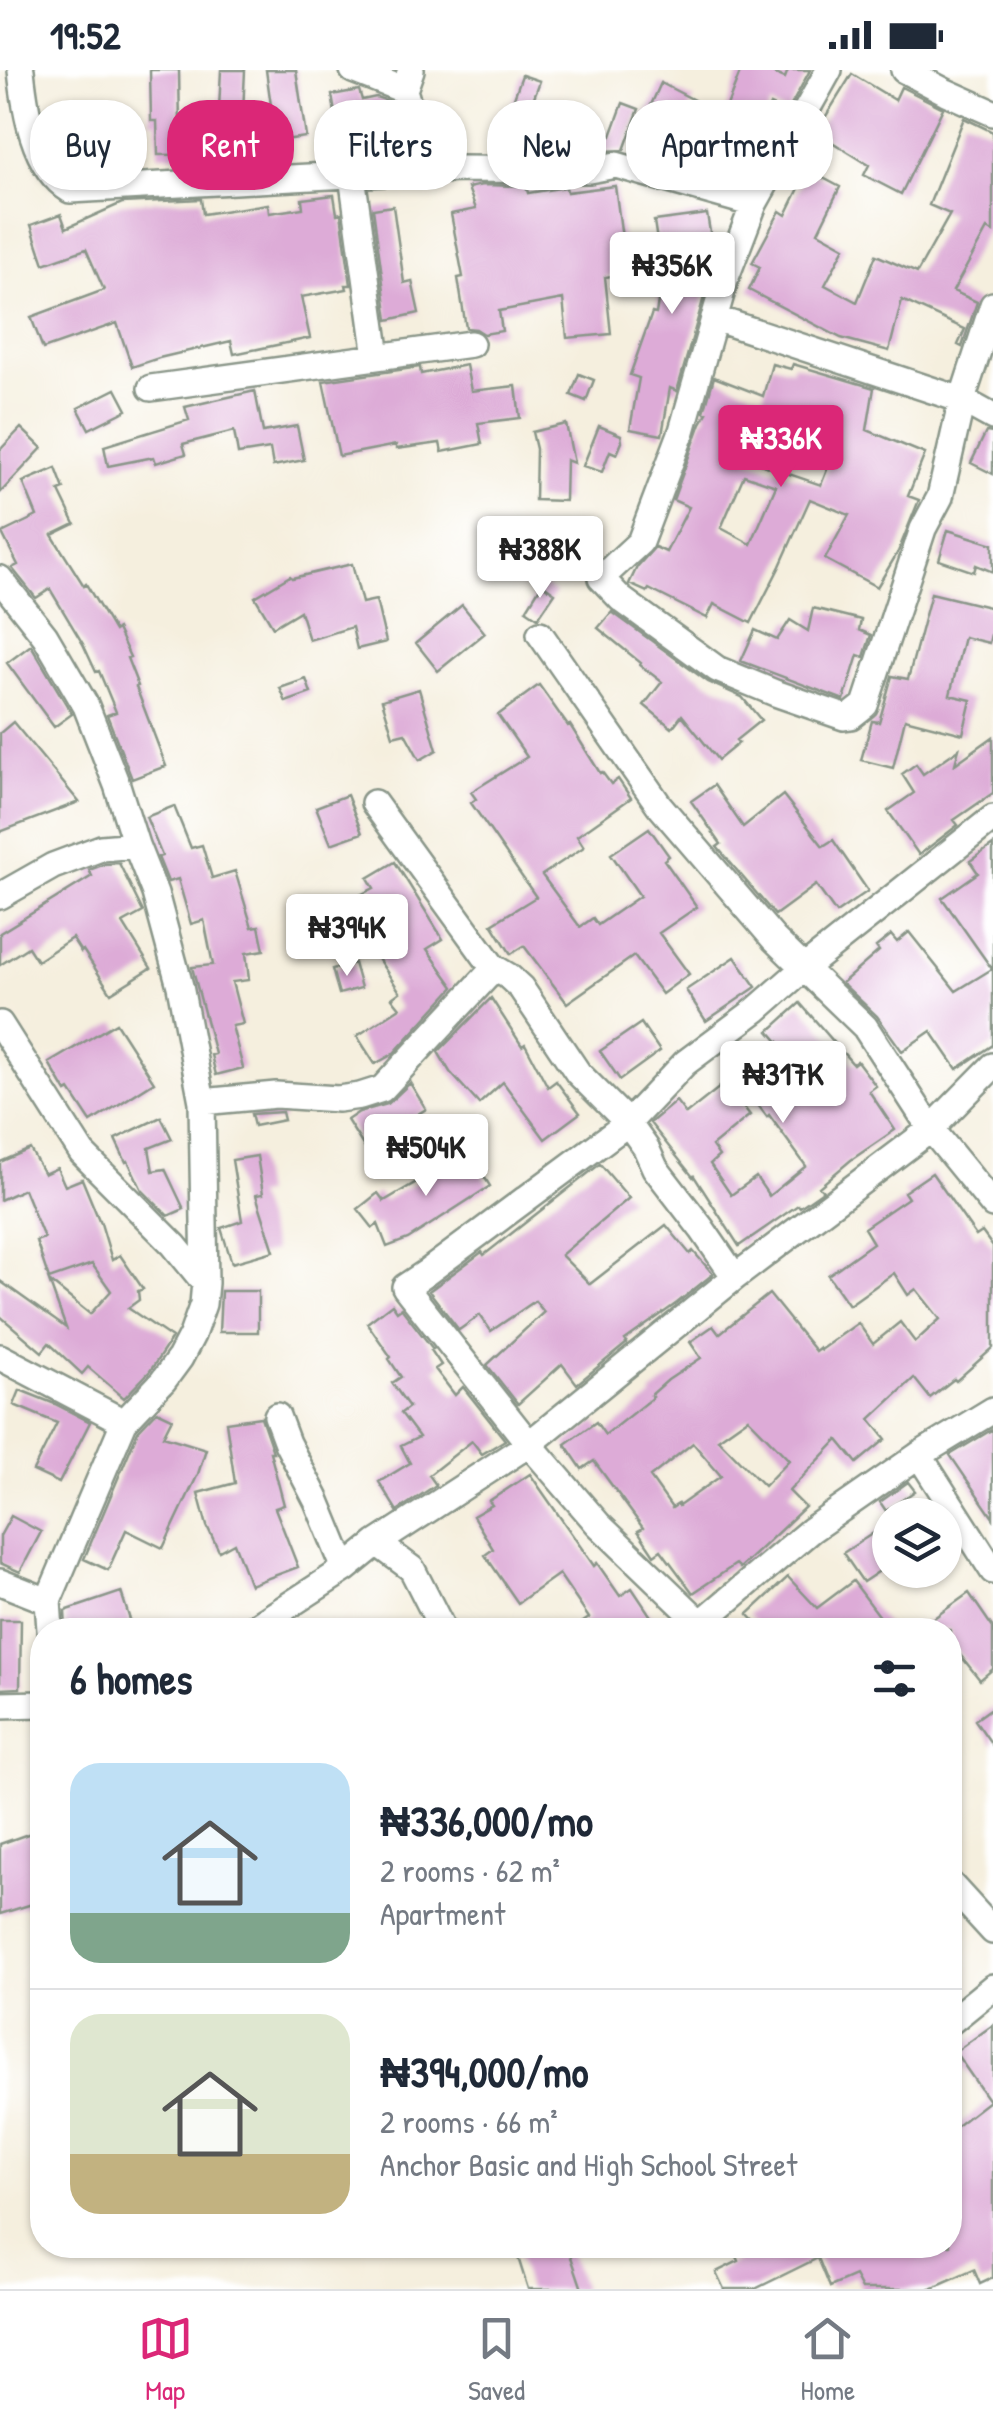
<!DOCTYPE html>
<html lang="en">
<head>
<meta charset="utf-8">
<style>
  :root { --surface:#fff; --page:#f2f2f3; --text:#1f2937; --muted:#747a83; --line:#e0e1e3; --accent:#db2777 }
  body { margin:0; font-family:"Patrick Hand",sans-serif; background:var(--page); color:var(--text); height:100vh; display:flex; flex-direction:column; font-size:38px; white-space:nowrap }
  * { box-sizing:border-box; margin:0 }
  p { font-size:32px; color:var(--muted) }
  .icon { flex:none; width:55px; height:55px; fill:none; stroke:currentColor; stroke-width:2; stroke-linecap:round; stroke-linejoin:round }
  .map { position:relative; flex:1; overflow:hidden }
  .side { position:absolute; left:30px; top:1548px; width:932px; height:640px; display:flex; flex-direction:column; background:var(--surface); border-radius:40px; box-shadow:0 2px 8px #0004 }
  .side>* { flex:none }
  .banner { position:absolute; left:30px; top:30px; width:935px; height:90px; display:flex; gap:20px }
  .tools { position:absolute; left:872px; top:1428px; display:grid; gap:20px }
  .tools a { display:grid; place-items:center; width:90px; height:90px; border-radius:50%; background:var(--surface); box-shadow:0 2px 8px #0004; font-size:50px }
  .price { position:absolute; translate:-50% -85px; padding:0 22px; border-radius:10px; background:#fff; color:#222; font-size:32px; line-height:65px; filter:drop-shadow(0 2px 5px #0008) }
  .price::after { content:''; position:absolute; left:50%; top:60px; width:30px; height:22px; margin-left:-15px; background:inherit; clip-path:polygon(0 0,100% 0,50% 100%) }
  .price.current { background:var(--accent); color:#fff }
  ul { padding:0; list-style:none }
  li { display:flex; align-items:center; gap:30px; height:250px; padding:0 40px }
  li+li { border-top:2px solid var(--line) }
  li span { display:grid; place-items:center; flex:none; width:280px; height:200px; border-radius:30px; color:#555 }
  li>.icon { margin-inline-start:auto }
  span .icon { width:120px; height:120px; fill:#fffc; stroke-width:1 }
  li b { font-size:42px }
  h2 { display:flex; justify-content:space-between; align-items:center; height:120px; padding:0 40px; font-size:42px }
  .tag { padding:0 35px; border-radius:40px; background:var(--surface); box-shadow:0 2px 8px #0004; font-size:35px; line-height:90px }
  .tag.current { background:var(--accent); color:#fff }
  .status { display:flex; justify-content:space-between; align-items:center; height:70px; padding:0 50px; background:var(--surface); direction:ltr }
  .status svg { height:28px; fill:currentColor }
  .tabs { display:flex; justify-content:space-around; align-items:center; height:140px; border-top:2px solid var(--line); background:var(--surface); font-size:28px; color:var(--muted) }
  .tabs a { display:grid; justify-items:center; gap:5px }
  .tabs .current { color:var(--accent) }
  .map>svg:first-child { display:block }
  .building { fill:#ddabd7; fill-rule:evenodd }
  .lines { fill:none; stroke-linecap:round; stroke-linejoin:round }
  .minor-casing { stroke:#8a9689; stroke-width:30 }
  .minor { stroke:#fff; stroke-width:25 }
</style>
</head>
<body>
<div class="status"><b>19:52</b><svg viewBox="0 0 49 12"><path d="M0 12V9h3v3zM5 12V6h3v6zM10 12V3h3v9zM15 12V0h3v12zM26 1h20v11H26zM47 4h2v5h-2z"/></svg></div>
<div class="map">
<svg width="993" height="2219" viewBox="0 0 993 2219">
  <rect width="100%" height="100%" fill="#fff"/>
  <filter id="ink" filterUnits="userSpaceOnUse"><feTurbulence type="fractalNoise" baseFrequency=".01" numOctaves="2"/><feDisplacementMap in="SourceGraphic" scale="20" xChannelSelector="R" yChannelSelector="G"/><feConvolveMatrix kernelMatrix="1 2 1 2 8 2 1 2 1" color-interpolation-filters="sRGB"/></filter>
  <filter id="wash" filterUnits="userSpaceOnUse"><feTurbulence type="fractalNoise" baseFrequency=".0048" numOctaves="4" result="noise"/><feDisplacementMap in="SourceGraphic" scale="40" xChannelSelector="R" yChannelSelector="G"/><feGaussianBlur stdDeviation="2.25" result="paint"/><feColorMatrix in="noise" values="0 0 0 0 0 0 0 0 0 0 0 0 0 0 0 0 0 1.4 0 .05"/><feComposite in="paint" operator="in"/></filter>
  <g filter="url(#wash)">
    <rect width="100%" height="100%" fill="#f5efde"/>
    <g id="blocks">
      <path class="building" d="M150,0H179L180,59L218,58L221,0H245L241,84L158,85L157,51H151Z
        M266,0H296L306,67L276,71Z
        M741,0H766L785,8L788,0H810L787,43L770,35L756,70L768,75L759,91L741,86L730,110L701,102Z
        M852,4L895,30L901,17L943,38L901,124L864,105L869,95L816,62Z
        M522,5L540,11L527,46L510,39Z
        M661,13L694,30L677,64L645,48Z
        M359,20L362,30L376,27L388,31L396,67L393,78L376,82L372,67L340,73L332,25Z
        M623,33L639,39L624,80L604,81L595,78L600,62L611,66Z
        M964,48L993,62V162L987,159L953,221L977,232L962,277L958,275L965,259L902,230L889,281L841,268L749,220L760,197L752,193L780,141L786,145L808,100L840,117L818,162L845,177L825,215L857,232L876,185L917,203L950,144L929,135Z
        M482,115L526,116L528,123L566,117L567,122L615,116L623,175L615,176L619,205L605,207L611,264L567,268L563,229L499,241L502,261L484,264L476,259L466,258L458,208L463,207L451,144L476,139L468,118Z
        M334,125L337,144L341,143L351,215H346L347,219L301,227L310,268L234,284L231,271L159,288L132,297L117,253L43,279L31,247L104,220L86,179L44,194L31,155L61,144L66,158L122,133L201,129L203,144L268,134L269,143L303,138L302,129Z
        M393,136L404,213L412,211L419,243L388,250L373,139Z
        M707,144L714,186L712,199L677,321L670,318L662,365L630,359L639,308L630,305L652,243L656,244L662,204L654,151Z
        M772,294L791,299L793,294L874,318L867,360L925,384L908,426L919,430L898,482L877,517L825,489L849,445L810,429L780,496L751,553L714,534L707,548L649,519L647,522L629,514L637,497L655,477L666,482L689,437L673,430L701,353L707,343L704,342L714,307L763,326ZM756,357L797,368L795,373L834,382L821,415L748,390ZM744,405L776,416L751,474L721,458Z
        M466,295L471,321L516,316L520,348L478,353L482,374L442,382L440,373L396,379V375L339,386L323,311L420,297L421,304Z
        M579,304L594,310L586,331L571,325Z
        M116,319L127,340L89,359L78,338Z
        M255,321L263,362L297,356L304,390L273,396L270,379L238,384L234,361L183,374L186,384L156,393L154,387L108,396L104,376L189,350L185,337Z
        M566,354L574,393L566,390L565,431L535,430L536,379L532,362Z
        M599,356L621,365L622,372L617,384L610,381L602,402L583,396Z
        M21,358L42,378L0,423V380Z
        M986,362L993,363V404L971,393Z
        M56,398L64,419L59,421L75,454L52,465L84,516L86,514L114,561L117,559L130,587L127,588L138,616L136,617L166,696L132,709L107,645L116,642L99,601L96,602L83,574L50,519L36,528L12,498L18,495L2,463L37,446L23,412Z
        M948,460L993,474V502L976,495L974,502L939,490Z
        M352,494L362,533L376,530L386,572L357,579L352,557L309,570L300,541L273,557L255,527L290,506L292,508Z
        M542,514L555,523L538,548L526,540Z
        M931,523L993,538V556L989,573L964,567L950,625L971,630L963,664L905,649L893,698L861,690L872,651L879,652L892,606L908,609Z
        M462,535L485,563L438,601L416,573Z
        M813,538L861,550L859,560L871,565L864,587L858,585L844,630L741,591L755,560L777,570L790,550L808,561Z
        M612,542L708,612L742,627L761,650L736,670L739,673L718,690L682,645L672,658L644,635L662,612L640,595L641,593L598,558Z
        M31,575L72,644L54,657L7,593Z
        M306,609L311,623L286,632L280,618Z
        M539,615L568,656L570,655L600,703L602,702L611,714L618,709L631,728L577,766L584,777L542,805L580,857L593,848L598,855L640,826L611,784L649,758L669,786L664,790L697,837L659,863L689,904L662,924L634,886L567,933L524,876L511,884L492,854L536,827L471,733L476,729L471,722L527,687L498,645Z
        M419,619L437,680L420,690L405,663L393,666L382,630Z
        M13,652L79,732L0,762V663Z
        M993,667V723L954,750L958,755L919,785L888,741L914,723L902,704L916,694L923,704L959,679L955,694Z
        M714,715L743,757L783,725L823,776L833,770L868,821L836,843L816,815L775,845L717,777L721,774L691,731Z
        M347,725L362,763L331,774L316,737Z
        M174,736L191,778L202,775L212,808L235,801L252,857L259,856L264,880L246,883L249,910L232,912L243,954L232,956L243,998L216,1005L211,985L215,984L192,897L213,895L204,850L191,854L178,809L168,812L158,787L162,786L146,747Z
        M993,775V975L957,999L931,961L902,981L877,946L842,913L879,881L876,877L891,865L897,872L909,862L956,921L992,899L942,828L978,803L970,791Z
        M395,792L443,869L427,879L454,917L393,984L375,994L357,966L400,938L392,928L400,922L342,834L374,818L368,808Z
        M119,793L143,842L123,853L151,898L111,923L83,880L81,882L72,868L37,891L28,877L0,895V863L92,806L89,800L105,794Z
        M735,887L756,917L706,951L686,920Z
        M354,893L361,918L339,924L332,899Z
        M491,928L522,976L525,974L548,1017L556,1011L580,1043L545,1069L503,1012L479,1034L450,1002L438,982Z
        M800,933L853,994L857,991L876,1016L869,1021L895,1060L851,1090L819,1117L823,1121L800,1137L798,1135L739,1176L694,1106L693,1107L650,1053L676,1031L686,1044L725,1013L750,1045L712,1076L719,1086L710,1094L731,1125L756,1107L769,1126L806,1096L769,1045L767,1047L753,1028L799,996L769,961Z
        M116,953L154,1012L91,1052L70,1020L66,1022L49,993Z
        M641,953L660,981L620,1010L600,981Z
        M410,1013L426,1039L364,1077L347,1050L359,1042L388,1034Z
        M282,1042L284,1050L254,1056L251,1044Z
        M161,1047L172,1069L149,1078L153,1101L165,1099L184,1139L168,1146L142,1120L128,1091L126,1092L115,1069Z
        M465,1076L490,1116L408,1169L387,1177L378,1154L373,1158L358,1139L378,1123L384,1131L442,1097L439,1092Z
        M30,1079L44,1104L57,1098L65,1116L82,1109L99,1150H100L112,1190L120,1185L143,1219L138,1221L139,1230L128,1238L172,1268L150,1301L124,1328L88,1297L82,1304L49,1273L42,1282L0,1246V1211L66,1258L49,1211L90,1244L111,1221L92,1194L49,1209L36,1171L44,1168L24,1119L0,1130V1092Z
        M257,1086L263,1124L256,1125L274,1181L232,1193L221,1158L242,1151L232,1090Z
        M600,1094L629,1128L561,1185L590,1214L666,1155L690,1184L693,1181L713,1204L677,1233L625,1270L627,1273L577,1314L562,1294L518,1334L487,1295L544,1242L535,1231L491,1261L480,1245L459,1260L429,1221L482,1182L484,1185Z
        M932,1103L976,1166L982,1162L993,1177V1278L956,1311L954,1309L930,1328L914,1308L870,1349L886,1369L857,1393L838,1370L789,1421L805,1437L740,1498L736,1494L693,1523L661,1480L654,1485L638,1461L643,1458L594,1391L582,1399L565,1374L596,1352L605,1365L653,1327L651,1325L668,1310L701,1288L690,1272L713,1256L719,1264L769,1224L815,1281L819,1278L820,1280L858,1253L873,1274L900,1252L915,1272L940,1249L916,1219L908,1225L894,1203L849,1235L828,1205L873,1173L864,1158L908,1128L904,1122ZM748,1348L789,1390L764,1416L718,1369ZM693,1373L721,1406L679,1436L678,1434L672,1438L650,1407Z
        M221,1221H258V1262H219Z
        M392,1234L397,1241L401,1238L433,1279L431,1280L441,1295L435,1299L455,1325L463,1317L505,1370L482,1384L472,1371L429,1405L436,1415L397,1441L379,1412L410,1393L401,1376L419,1367L401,1343L409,1337L392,1313L401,1307L389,1289L391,1287L367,1253Z
        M20,1320L55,1334L90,1352L59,1413L33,1401L57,1353L14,1335Z
        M157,1341L172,1348L163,1366L206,1379L198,1404L163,1478L126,1460L108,1500L84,1489L138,1361Z
        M261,1347L273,1382H270L284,1435L275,1438L298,1497L250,1515L234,1473L219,1481L207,1456L198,1423L235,1413L226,1352Z
        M993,1359V1448L950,1385Z
        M530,1404L594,1496L597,1493L620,1526L632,1518L660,1560H571L589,1548L559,1504L518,1533L485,1485L493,1479L473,1446L492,1435L489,1431Z
        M908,1412L915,1421L886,1441L880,1432Z
        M11,1446L41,1462L20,1502L0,1493V1466Z
        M890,1452V1494L863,1512L843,1483Z
        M788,1507L817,1538L853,1511L890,1560H763L748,1544Z
        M121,1522L131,1553L111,1560H66L65,1541Z
        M969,1523L993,1558V1599L980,1610L950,1572V1560H917Z
        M0,1550H21L20,1618L0,1619Z
        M993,1637V1676L975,1650Z
        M42,1759V1831L0,1844V1774Z
        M993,1955V2208L980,2214L974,2200L931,2219H862L855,2206L830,2217L818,2188L755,2219H724L716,2202L739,2191L732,2175H950V2061L989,2031L955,1982Z
        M514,2175H567L582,2219H528Z"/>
    </g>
  </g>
  <g filter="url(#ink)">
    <use href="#blocks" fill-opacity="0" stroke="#8a9689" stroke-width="2.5"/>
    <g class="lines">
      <defs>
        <path id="minor" d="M21,0C25,39 33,97 70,120L458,99L589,100L616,95L754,134
          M353,0L404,20
          M829,0L754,134L726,207L682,361L640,472L601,508L621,529L717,599L775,623L844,647L851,646L865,635L923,459L940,427L962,330L993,235
          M904,0L946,22L993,43
          M398,102L407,87L413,64L411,44L404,20L411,0
          M352,105L377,287
          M714,248L962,330L993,347
          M151,318L471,274
          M0,509L45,566L86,636L117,715L136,775L155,823L180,916L202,1032L205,1213L203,1234L192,1265L180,1288L163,1311L124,1352L48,1531L50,1560
          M540,564L659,735L774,869L865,957L931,1059L993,1135
          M374,733L493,897
          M0,826L53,796L101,778L136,775
          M0,954L82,1083L174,1175L205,1213
          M202,1032L276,1025L338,1029L360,1026L382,1019L488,905L493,903V897L508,906L521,918L578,1003L628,1053L646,1078L655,1098L702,1159L735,1207
          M0,1287L124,1352
          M277,1346L287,1373L317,1431L345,1499
          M919,1385L993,1501
          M377,1473L412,1499L443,1560
          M0,1512L48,1531
          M701,1553L811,1460L919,1385L993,1340
          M251,1560L345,1499L377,1473L529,1374L735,1207L931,1059L993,996
          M708,1560L598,1454L529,1374L405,1217L426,1203L628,1053L685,993L756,940L804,898L993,748
          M0,1635L42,1634
          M950,1814L993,1861
          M950,1952L993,1917"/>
      </defs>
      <use href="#minor" class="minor-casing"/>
      <use href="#minor" class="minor"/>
    </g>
  </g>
</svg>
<div class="tools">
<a><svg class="icon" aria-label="layers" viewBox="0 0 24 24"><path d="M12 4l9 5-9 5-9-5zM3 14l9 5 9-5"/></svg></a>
</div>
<b class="price" style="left:672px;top:247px">₦356K</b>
<b class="price current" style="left:781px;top:420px">₦336K</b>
<b class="price" style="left:540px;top:531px">₦388K</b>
<b class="price" style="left:347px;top:909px">₦394K</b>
<b class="price" style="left:783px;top:1056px">₦317K</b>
<b class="price" style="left:426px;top:1129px">₦504K</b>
<div class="banner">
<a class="tag">Buy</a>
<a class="tag current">Rent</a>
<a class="tag">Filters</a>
<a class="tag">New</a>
<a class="tag">Apartment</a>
</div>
<section class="side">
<h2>6 homes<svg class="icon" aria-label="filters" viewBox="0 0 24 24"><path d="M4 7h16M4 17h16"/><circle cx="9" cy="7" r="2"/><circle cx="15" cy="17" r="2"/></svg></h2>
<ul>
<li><span style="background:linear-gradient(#bfe0f5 75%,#7fa58c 0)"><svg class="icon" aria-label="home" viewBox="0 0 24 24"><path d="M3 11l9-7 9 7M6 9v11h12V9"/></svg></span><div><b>₦336,000/mo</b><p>2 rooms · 62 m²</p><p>Apartment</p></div></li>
<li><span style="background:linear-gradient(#dfe7d0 70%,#c2b280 0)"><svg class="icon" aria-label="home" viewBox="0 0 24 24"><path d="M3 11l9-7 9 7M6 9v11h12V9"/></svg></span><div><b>₦394,000/mo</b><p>2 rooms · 66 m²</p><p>Anchor Basic and High School Street</p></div></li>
</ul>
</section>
</div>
<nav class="tabs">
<a class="current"><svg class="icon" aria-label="map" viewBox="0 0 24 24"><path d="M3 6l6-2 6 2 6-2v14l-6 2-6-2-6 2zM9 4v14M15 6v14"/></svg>Map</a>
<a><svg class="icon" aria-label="saved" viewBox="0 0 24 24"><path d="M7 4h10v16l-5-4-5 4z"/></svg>Saved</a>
<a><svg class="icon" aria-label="home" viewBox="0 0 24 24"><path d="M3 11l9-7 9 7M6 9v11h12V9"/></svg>Home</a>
</nav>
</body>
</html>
